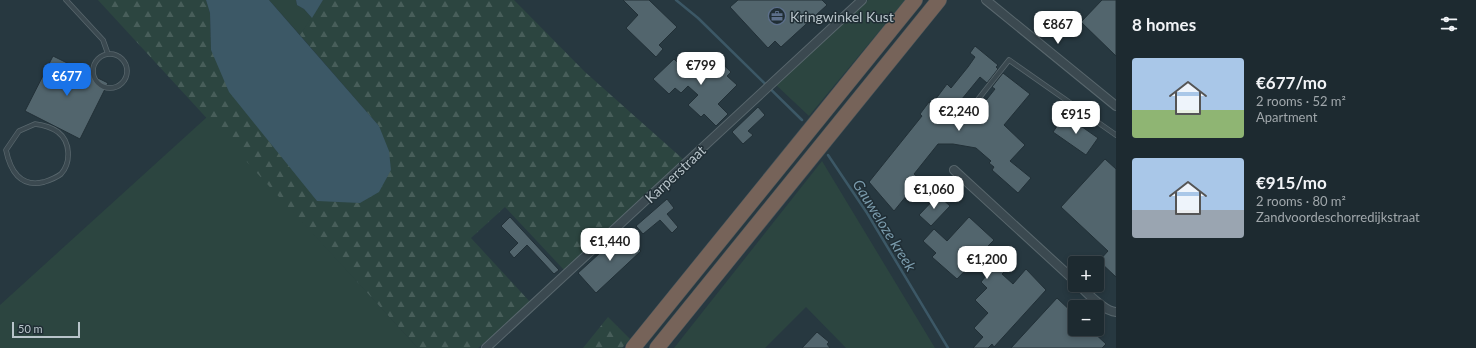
<!DOCTYPE html>
<html lang="en">
<head>
<meta charset="utf-8">
<style>
  :root { --surface:#1d2a30; --page:#253238; --text:#f1f3f6; --muted:#a0a7ab; --line:#3b464c; --accent:#1a73e8 }
  body { margin:0; font-family:Lato,sans-serif; background:var(--page); color:var(--text); height:100vh; display:flex; flex-direction:column; font-size:15px; white-space:nowrap }
  * { box-sizing:border-box; margin:0 }
  p { font-size:13px; color:var(--muted) }
  .icon { flex:none; width:22px; height:22px; fill:none; stroke:currentColor; stroke-width:2; stroke-linecap:round; stroke-linejoin:round }
  .map { position:relative; flex:1; overflow:hidden }
  .drawer { display:flex; flex-direction:column; background:var(--surface); width:360px }
  .drawer>* { flex:none }
  .controls { position:absolute; left:1068px; top:256px; display:grid; gap:8px }
  .controls a { display:grid; place-items:center; width:36px; height:36px; border-radius:4px; background:var(--surface); box-shadow:0 2px 6px #0003,0 0 0 1px var(--line); font-size:20px }
  .scale { position:absolute; left:12px; bottom:10px; width:68px; box-sizing:border-box; padding-left:4px; border:2px solid #b8c4ca; border-top:0; font-size:11px; line-height:14px; white-space:nowrap; color:#b8c4ca; -webkit-text-stroke:3px #202e35; paint-order:stroke }
  .price { position:absolute; translate:-50% -34px; padding:0 9px; border-radius:8px; background:#fff; color:#222; font-size:13px; line-height:26px; filter:drop-shadow(0 1px 2px #0008) }
  .price::after { content:''; position:absolute; left:50%; top:24px; width:12px; height:9px; margin-left:-6px; background:inherit; clip-path:polygon(0 0,100% 0,50% 100%) }
  .price.selected { background:var(--accent); color:#fff }
  ul { padding:0; list-style:none }
  li { display:flex; align-items:center; gap:12px; height:100px; padding:0 16px }
  li span { display:grid; place-items:center; flex:none; width:112px; height:80px; border-radius:4px; color:#555 }
  li>.icon { margin-inline-start:auto }
  span .icon { width:48px; height:48px; fill:#fffc; stroke-width:1 }
  li b { font-size:17px }
  h2 { display:flex; justify-content:space-between; align-items:center; height:48px; padding:0 16px; font-size:17px }
  main { display:flex; flex:1; min-height:0 }
  .map>svg:first-child { display:block }
  .grass { fill:#2c4540 }
  .forest { fill:url(#forest-firs) }
  .water { fill:#3c5866 }
  .lines { fill:none; stroke-linecap:round; stroke-linejoin:round }
  .stream { stroke:#3c5866; stroke-width:2.5 }
  .building { fill:#52656d; stroke:#223037 }
  .service-casing { stroke:#59676d; stroke-width:5.5 }
  .minor-casing { stroke:#59676d; stroke-width:10 }
  .motorway-casing { stroke:#46545a; stroke-width:16 }
  .service { stroke:#3b4950; stroke-width:4 }
  .minor { stroke:#3b4950; stroke-width:8 }
  .motorway { stroke:#766359; stroke-width:15 }
  .labels { text-anchor:middle; dominant-baseline:central; stroke-width:3; stroke-linejoin:round; paint-order:stroke }
  .poi-label { font-size:14px; fill:#b8c4ca; stroke:#202e35; text-anchor:start }
  .street-label { font-size:14px; fill:#b8c4ca; stroke:#202e35 }
  .water-label { font-size:15px; font-style:italic; fill:#7a9bac; stroke:#202e35 }
</style>
</head>
<body>
<main>
<div class="map">
<svg width="1116" height="348" viewBox="0 0 1116 348">
  <defs>
    <pattern id="forest-firs" width="22" height="20" patternUnits="userSpaceOnUse"><rect width="22" height="20" fill="#2c4540"/><path d="M5 1l3.5 6h-7zM16 11l3.5 6h-7z" fill="#485e5a"/></pattern>
  </defs>
  <rect width="100%" height="100%" fill="#273840"/>
  <path class="grass" d="M269,0H296L297,5L304,9L312,18L300,35Z
    M868,0H905L809,116L776,85Z
    M207,117L418,348H0V305Z
    M822,161L935,348H846L806,307L765,348H674Z"/>
  <path class="forest" d="M98,0H206L210,13L211,50L317,201L336,200L379,126L300,35L323,0H514L585,72L684,160L565,271L505,207L471,238L531,303L478,348H418Z
    M608,317L630,339L622,348H583Z"/>
  <path class="water" d="M206,0H269L379,126L389,151L391,170L379,192L360,203L317,201L229,92L211,50L210,13Z
    M296,0H323L312,18L304,9L297,5Z"/>
  <g class="lines">
    <path class="stream" d="M676,0L698,18L802,120
      M828,155L867,213L948,348"/>
  </g>
  <path class="building" d="M623,0H649L677,27L659,45L663,49L656,57L626,28L638,15Z
    M738,0H822L827,5L781,47L775,41L768,48L730,7Z
    M1102,0H1116V56L1081,22Z
    M975,46L998,65L996,67L998,69L987,83L980,77L957,105L972,118L995,89L992,87L1003,73L1030,94L1004,125L1025,145L1010,161L1031,178L1018,193L992,170L994,167L989,163L991,161L976,148L953,144H938L914,174L920,179L894,211L869,182L922,116L920,114L929,102L932,104L947,84L951,88L968,67L975,57L970,53Z
    M711,53L731,72L727,76L737,85L718,104L728,114L716,126L704,114L701,117L688,105L698,95L688,86L681,93L675,88L669,94L653,79L674,59L690,75Z
    M53,56L108,83L80,139L25,111Z
    M758,107L765,115L748,131L753,135L743,144L732,132Z
    M1065,115L1098,138L1086,155L1053,132Z
    M1105,159L1116,169V277L1099,261L1108,251L1061,207Z
    M938,195L950,206L931,226L919,215Z
    M667,199L674,208L667,214L678,227L672,233L660,220L643,234L636,226Z
    M510,217L559,270L554,274L527,245L514,258L509,252L518,243L501,226Z
    M969,217L994,240L985,249L1006,270L1002,274L1013,284L1026,269L1046,290L994,347L992,344L988,348H973L983,337L974,328L988,313L975,300L987,288L981,282L986,276L981,271L979,256L957,279L932,257L936,253L923,241L934,229L947,241Z
    M623,232L635,241L633,243L641,251L596,293L578,273Z
    M1057,298L1075,315V329H1090L1106,344L1102,348H1011Z
    M817,332L829,342L827,344L830,348H802Z"/>
  <g class="lines">
    <defs>
      <path id="service" d="M66,0L103,40L108,54
        M93 71a17 17 0 1 1 34 0a17 17 0 1 1-34 0Z
        M972,107L1009,60L1116,135
        M35,124C43,125 51,127 58,132C71,142 71,163 61,174C56,178 50,180 44,182C20,188 10,170 6,150L19,131Z"/>
      <path id="minor" d="M986,0L1116,106
        M954,170L1075,281
        M1079,285C1087,293 1105,312 1116,312
        M486,348L862,0"/>
      <path id="motorway" d="M633,348L915,0
        M657,348L939,0"/>
    </defs>
    <use href="#service" class="service-casing"/>
    <use href="#minor" class="minor-casing"/>
    <use href="#motorway" class="motorway-casing"/>
    <use href="#service" class="service"/>
    <use href="#minor" class="minor"/>
    <use href="#motorway" class="motorway"/>
  </g>
  <defs>
    <symbol id="office-ring" viewBox="-11 -11 22 22"><circle r="9.5" fill="#202e35" stroke="#5c6f8a" stroke-width="1.5"/><path d="M-6-3h4V-5.5h4V-3h4V5H-6ZM-1-4.5V-3h2v-1.5ZM-6 0V1H6V0Z" fill="#5c6f8a"/></symbol>
  </defs>
  <g fill-rule="evenodd">
    <use href="#office-ring" x="767" y="6" width="20" height="20"/>
  </g>
  <g class="labels">
    <g class="poi-label">
      <text x="790" y="16">Kringwinkel Kust</text>
    </g>
    <g class="street-label">
      <text transform="translate(675 174) rotate(-43)">Karperstraat</text>
    </g>
    <g class="water-label">
      <text transform="translate(885 225) rotate(58)">Gauweloze kreek</text>
    </g>
  </g>
</svg>
<div class="controls">
<a>+</a>
<a>−</a>
</div>
<div class="scale">50 m</div>
<b class="price" style="left:1058px;top:45px">€867</b>
<b class="price" style="left:701px;top:86px">€799</b>
<b class="price selected" style="left:67px;top:97px">€677</b>
<b class="price" style="left:959px;top:132px">€2,240</b>
<b class="price" style="left:1076px;top:135px">€915</b>
<b class="price" style="left:934px;top:210px">€1,060</b>
<b class="price" style="left:610px;top:262px">€1,440</b>
<b class="price" style="left:987px;top:280px">€1,200</b>
</div>
<section class="drawer">
<h2>8 homes<svg class="icon" aria-label="filters" viewBox="0 0 24 24"><path d="M4 7h16M4 17h16"/><circle cx="9" cy="7" r="2"/><circle cx="15" cy="17" r="2"/></svg></h2>
<ul>
<li><span style="background:linear-gradient(#a9c7e8 65%,#8fb573 0)"><svg class="icon" aria-label="home" viewBox="0 0 24 24"><path d="M3 11l9-7 9 7M6 9v11h12V9"/></svg></span><div><b>€677/mo</b><p>2 rooms · 52 m²</p><p>Apartment</p></div></li>
<li><span style="background:linear-gradient(#a9c7e8 65%,#9aa5b1 0)"><svg class="icon" aria-label="home" viewBox="0 0 24 24"><path d="M3 11l9-7 9 7M6 9v11h12V9"/></svg></span><div><b>€915/mo</b><p>2 rooms · 80 m²</p><p>Zandvoordeschorredijkstraat</p></div></li>
</ul>
</section>
</main>
</body>
</html>
